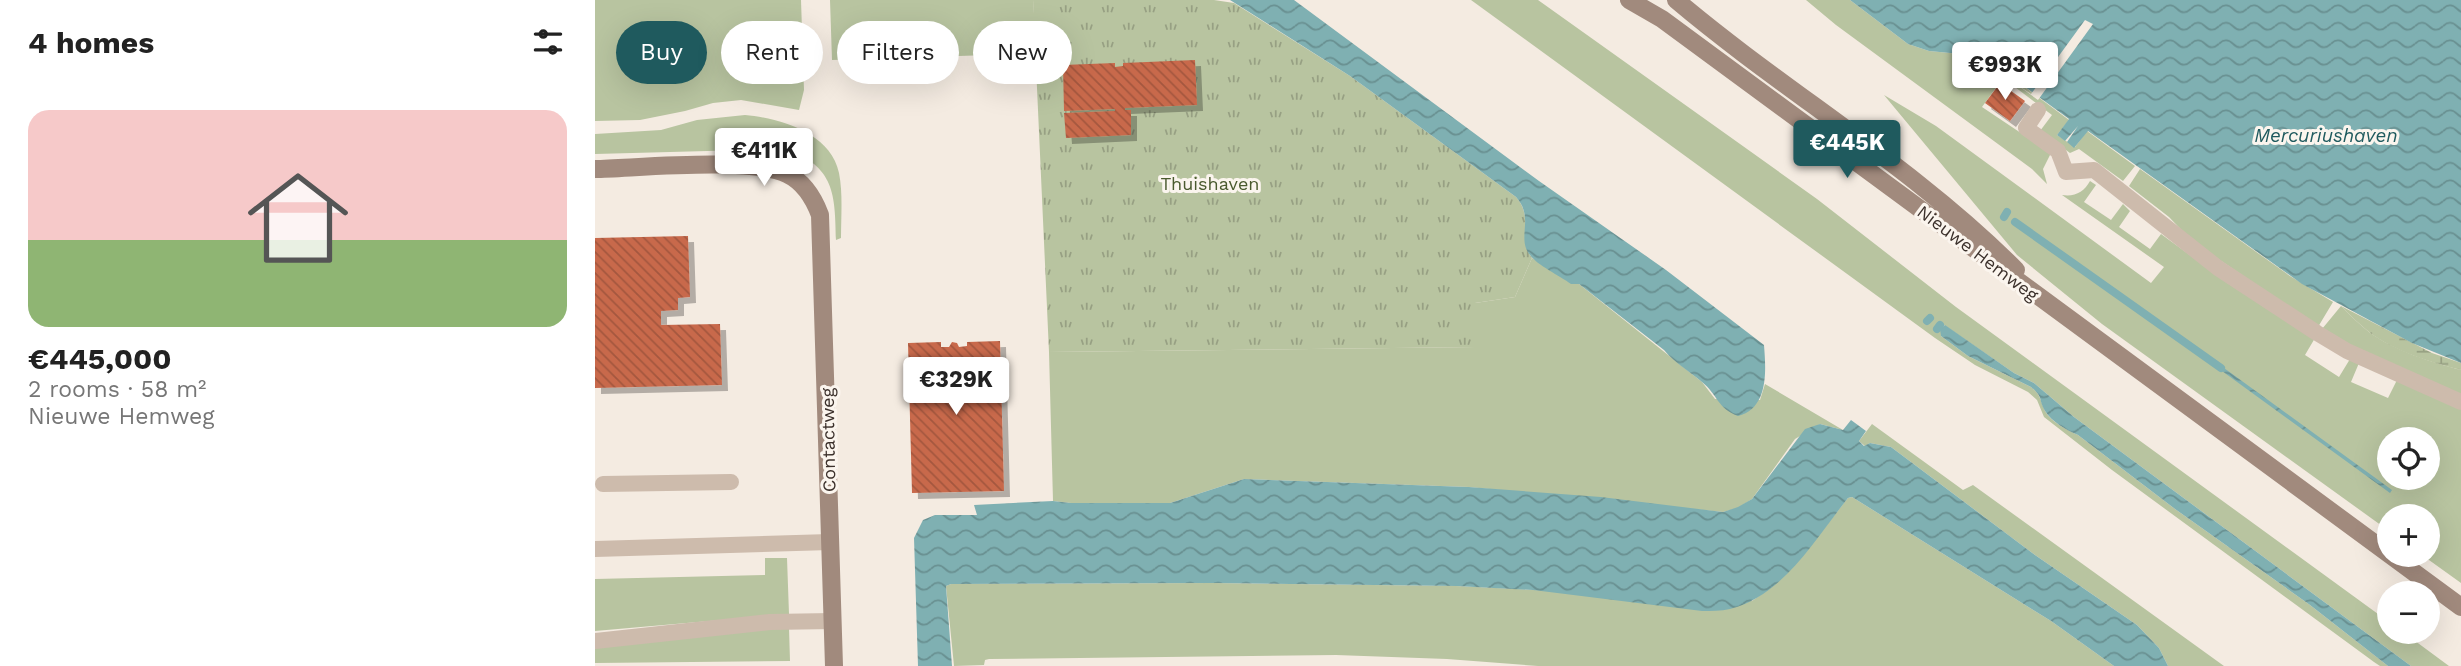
<!DOCTYPE html>
<html lang="en">
<head>
<meta charset="utf-8">
<style>
  :root { --surface:#fff; --page:#f2f2f2; --text:#222; --muted:#767676; --accent:#1f5a5e }
  body { margin:0; font-family:"Work Sans",sans-serif; background:var(--page); color:var(--text); height:100vh; display:flex; flex-direction:column; font-size:26px; white-space:nowrap }
  * { box-sizing:border-box; margin:0 }
  p { font-size:23px; color:var(--muted) }
  .icon { flex:none; width:38px; height:38px; fill:none; stroke:currentColor; stroke-width:2; stroke-linecap:round; stroke-linejoin:round }
  .map { position:relative; flex:1; overflow:hidden }
  .side { display:flex; flex-direction:column; background:var(--surface); width:595px }
  .side>* { flex:none }
  .hud { position:absolute; left:21px; top:21px; width:665px; height:63px; display:flex; gap:14px }
  .tools { position:absolute; left:1782px; top:427px; display:grid; gap:14px }
  .tools a { display:grid; place-items:center; width:63px; height:63px; border-radius:50%; background:var(--surface); box-shadow:0 7px 28px #0002; font-size:35px }
  .price { position:absolute; translate:-50% -60px; padding:0 16px; border-radius:7px; background:#fff; color:#222; font-size:23px; line-height:46px; filter:drop-shadow(0 2px 4px #0008) }
  .price::after { content:''; position:absolute; left:50%; top:42px; width:21px; height:16px; margin-left:-10px; background:inherit; clip-path:polygon(0 0,100% 0,50% 100%) }
  .price.selected { background:var(--accent); color:#fff }
  ul { padding:0; list-style:none }
  li { display:grid; align-content:center; gap:14px; height:371px; padding:0 28px }
  li span { display:grid; place-items:center; height:217px; border-radius:21px; color:#555 }
  li>.icon { margin-inline-start:auto }
  span .icon { width:126px; height:126px; fill:#fffc; stroke-width:1 }
  li b { font-size:30px }
  h2 { display:flex; justify-content:space-between; align-items:center; height:84px; padding:0 28px; font-size:30px }
  .pill { padding:0 24px; border-radius:32px; background:var(--surface); box-shadow:0 7px 28px #0002; font-size:24px; line-height:63px }
  .pill.selected { background:var(--accent); color:#fff }
  main { display:flex; flex:1; min-height:0 }
  .map>svg:first-child { display:block }
  .grass { fill:#b8c4a0; fill-rule:evenodd }
  .wetland { fill:url(#wetland-marsh) }
  .park { fill:url(#park-tufts) }
  .water { fill:url(#water-waves) }
  .pier { fill:#f4ebe1 }
  .lines { fill:none; stroke-linecap:round; stroke-linejoin:round }
  .stream { stroke:#7fb0b2; stroke-width:8 }
  .building { fill:url(#building-back-hatch); filter:url(#shadow) }
  .lane { stroke:#cdbbac; stroke-width:16 }
  .secondary { stroke:#a18a7d; stroke-width:18 }
  .labels { text-anchor:middle; dominant-baseline:central; stroke-width:6; stroke-linejoin:round; paint-order:stroke }
  .park-label { font-size:18px; fill:#4a5a2e; stroke:#fbf5ee }
  .street-label { font-size:18px; fill:#3b302b; stroke:#fbf5ee }
  .water-label { font-size:19px; font-style:italic; fill:#1f5a5e; stroke:#fbf5ee }
</style>
</head>
<body>
<main>
<section class="side">
<h2>4 homes<svg class="icon" aria-label="filters" viewBox="0 0 24 24"><path d="M4 7h16M4 17h16"/><circle cx="9" cy="7" r="2"/><circle cx="15" cy="17" r="2"/></svg></h2>
<ul>
<li><span style="background:linear-gradient(#f6c9c9 60%,#8fb573 0)"><svg class="icon" aria-label="home" viewBox="0 0 24 24"><path d="M3 11l9-7 9 7M6 9v11h12V9"/></svg></span><div><b>€445,000</b><p>2 rooms · 58 m²</p><p>Nieuwe Hemweg</p></div></li>
</ul>
</section>
<div class="map">
<svg width="1866" height="666" viewBox="0 0 1866 666">
  <defs>
    <pattern id="wetland-marsh" width="20" height="14" patternUnits="userSpaceOnUse" patternTransform="scale(1.75)"><rect width="20" height="14" fill="#b8c4a0"/><path d="M1 5h8M5 5V1M11 12h8M15 12V8" fill="none" stroke="#97a083"/></pattern>
    <pattern id="park-tufts" width="24" height="20" patternUnits="userSpaceOnUse" patternTransform="scale(1.75)"><rect width="24" height="20" fill="#b8c4a0"/><path d="M3 7l-1-3M5 7V3M7 7l1-3M15 17l-1-3M17 17v-4M19 17l1-3" fill="none" stroke="#97a083"/></pattern>
    <pattern id="water-waves" width="16" height="10" patternUnits="userSpaceOnUse" patternTransform="scale(1.75)"><rect width="16" height="10" fill="#7fb0b2"/><path d="M0 5q4-4 8 0t8 0" fill="none" stroke="#699091"/></pattern>
    <pattern id="building-back-hatch" width="6" height="6" patternUnits="userSpaceOnUse" patternTransform="scale(1.75)"><rect width="6" height="6" fill="#c8694b"/><path d="M-1 5l2 2M0 0l6 6M5-1l2 2" fill="none" stroke="#a4573f"/></pattern>
    <filter id="shadow"><feDropShadow dx="6" dy="6" stdDeviation="0" flood-color="#0004"/></filter>
  </defs>
  <rect width="100%" height="100%" fill="#f4ebe1"/>
  <path class="grass" d="M0,0H206L209,90L204,110L146,100L118,103L90,111L45,120L0,121Z
    M235,0H438L440,27L409,34L395,55L237,60Z
    M876,0H943L1222,199L1361,307L1794,622V632H1808L1854,666H1816L1479,417L1439,383L1419,373L1349,325L1346,329V336L1373,356L1436,387C1446,395 1445,400 1450,411C1456,422 1472,430 1483,435L1580,509L1715,605L1793,666H1785L1779,662L1517,470L1449,417L1442,400L1433,392L1380,365L1340,338Z
    M1211,0H1255L1313,44L1334,51L1376,55L1411,73L1474,120L1462,135L1480,147L1492,131L1540,166L1528,181L1484,149L1475,153L1445,131L1457,115L1408,78L1387,107L1456,153L1448,169L1452,184L1437,169L1241,25Z
    M1289,95L1341,126L1556,283L1569,267L1467,195C1480,197 1489,192 1495,181L1501,185L1489,202L1516,220L1528,204L1535,211L1524,227L1555,249L1566,234L1629,280L1720,338L1710,355L1744,377L1755,359L1764,363L1756,382L1793,398L1802,380L1866,409V583L1827,555H1832V516H1794V531L1507,324L1422,255ZM1794,439H1832V478H1794Z
    M150,115C185,118 236,133 244,173C248,193 246,217 246,238L241,240C240,194 240,167 191,149L0,154V134L66,130L102,120Z
    M1545,169L1695,276L1738,302L1723,327L1597,241L1574,217L1534,186Z
    M937,258L976,283L984,284L1107,382L1120,399L1165,400L1170,384L1248,430L1225,424L1200,439L1157,499L1143,508L1128,512L874,487L649,479L575,503H476L458,501L454,352L880,347V303L920,297Z
    M1746,306C1755,315 1764,324 1774,332C1800,351 1836,362 1866,370V396L1763,350L1727,329Z
    M1277,424L1368,490L1378,485L1629,666H1573L1564,648L1542,625L1440,555L1296,447L1275,443L1270,446L1264,441Z
    M1257,497L1456,621L1519,666H943L852,659L741,655L394,659L390,660L389,665L359,666L351,586L356,584L617,583L861,586L1157,601C1197,575 1223,535 1253,498Z
    M170,558H192L194,614L0,631V579L170,575Z
    M175,628H194L195,661L0,663V646Z"/>
  <path class="wetland" d="M1746,306L1837,353L1866,363V370C1836,362 1800,352 1774,332C1764,324 1755,315 1746,306Z"/>
  <path class="park" d="M438,0H619L639,3L755,76L921,197C939,217 923,239 937,258L920,297L880,303L881,347L454,352Z"/>
  <path class="water" d="M635,0H699L944,181L1071,270L1169,345C1171,370 1174,408 1143,416C1122,408 1123,395 1107,382C1094,371 1080,363 1069,350L984,284H976C965,276 942,265 935,255C921,238 940,218 921,197L755,76Z
    M1255,0H1866V363L1817,343L1707,284L1493,131L1479,148L1472,142L1483,126L1470,141L1462,135L1474,119L1411,73L1376,55L1334,51L1313,44Z
    M1350,325L1419,373L1439,383L1479,417L1816,666H1793L1715,605L1580,509L1483,435C1471,430 1457,422 1450,411C1443,399 1449,398 1436,387L1373,356L1346,336L1345,329Z
    M1618,360L1797,490L1795,493L1616,363Z
    M1256,420L1271,431L1264,441L1269,446L1275,443L1296,447L1440,555L1542,625L1564,648L1573,666H1519L1456,621L1257,497L1253,498C1221,538 1188,596 1135,609C1126,611 1116,611 1107,611L938,590L861,586L617,583L356,584L351,586L357,666H323L319,538L328,520L340,515H382L379,505L458,501L476,503H575L649,479L874,487L1006,497L1128,512L1143,507L1157,499L1210,429L1225,424L1248,430Z"/>
  <path class="pier" d="M1490,20L1498,24L1443,100L1414,79L1436,94Z"/>
  <g class="lines">
    <path class="stream" d="M1409,217L1412,212
      M1420,222L1626,368
      M1332,321L1335,318
      M1342,329L1345,325"/>
  </g>
  <path class="building" d="M600,60L602,105L530,108V110H536V135L471,138L469,113L520,111V109L469,111L468,65L520,63V67L528,66V63Z
    M1405,83L1430,101L1415,121L1390,103Z
    M93,236L95,297L83,298V310L66,311V325L125,324L127,385L0,388V238Z
    M405,341L409,491L317,493L313,343L346,342V347H354L357,342L362,343L364,347L372,346V342Z"/>
  <g class="lines">
    <path class="lane" d="M1443,110L1431,128L1463,151L1471,172L1499,170L1623,268L1722,333L1752,351L1866,402
      M8,484L136,482
      M0,549L235,542
      M0,641L175,622L238,621"/>
    <path class="secondary" d="M1034,0L1067,19L1866,607
      M1081,0C1191,93 1319,167 1421,270
      M0,169C44,168 156,157 192,174C209,182 219,199 225,215L239,666"/>
  </g>
  <g class="labels">
    <g class="park-label">
      <text x="615" y="183">Thuishaven</text>
    </g>
    <g class="street-label">
      <text transform="translate(1383 253) rotate(37)">Nieuwe Hemweg</text>
      <text transform="translate(233 440) rotate(-91)">Contactweg</text>
    </g>
    <g class="water-label">
      <text x="1731" y="135">Mercuriushaven</text>
    </g>
  </g>
</svg>
<div class="tools">
<a><svg class="icon" aria-label="locate" viewBox="0 0 24 24"><circle cx="12" cy="12" r="6"/><path d="M12 2v4M12 18v4M2 12h4M18 12h4"/></svg></a>
<a>+</a>
<a>−</a>
</div>
<b class="price" style="left:1410px;top:102px">€993K</b>
<b class="price selected" style="left:1252px;top:180px">€445K</b>
<b class="price" style="left:169px;top:188px">€411K</b>
<b class="price" style="left:361px;top:417px">€329K</b>
<div class="hud">
<a class="pill selected">Buy</a>
<a class="pill">Rent</a>
<a class="pill">Filters</a>
<a class="pill">New</a>
</div>
</div>
</main>
</body>
</html>
